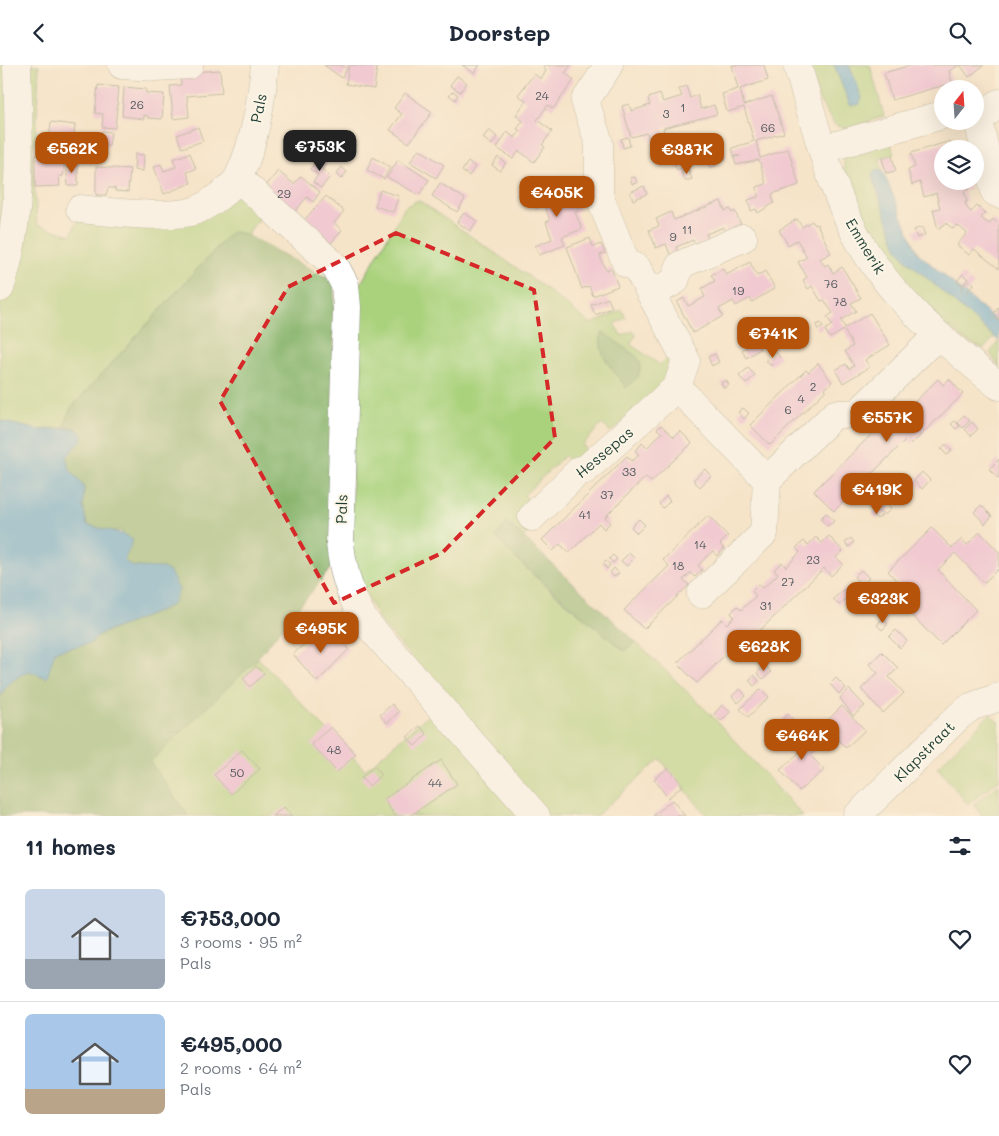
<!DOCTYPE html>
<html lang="en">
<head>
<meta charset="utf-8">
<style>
  :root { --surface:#fff; --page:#f2f2f3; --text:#1f2937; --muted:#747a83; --line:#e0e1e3; --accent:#b45309 }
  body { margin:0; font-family:Mali,sans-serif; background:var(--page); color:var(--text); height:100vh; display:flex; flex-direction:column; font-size:19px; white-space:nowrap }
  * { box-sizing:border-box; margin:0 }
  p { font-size:16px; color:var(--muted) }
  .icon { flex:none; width:28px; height:28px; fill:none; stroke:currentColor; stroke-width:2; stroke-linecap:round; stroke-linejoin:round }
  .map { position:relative; height:751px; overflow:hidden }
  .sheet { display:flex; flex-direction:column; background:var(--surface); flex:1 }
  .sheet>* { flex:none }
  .needle { width:32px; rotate:17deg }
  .controls { position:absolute; left:934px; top:15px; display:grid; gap:10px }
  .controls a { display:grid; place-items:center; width:50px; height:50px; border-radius:50%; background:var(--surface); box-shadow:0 5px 20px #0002; font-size:25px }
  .price { position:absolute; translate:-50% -42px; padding:0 11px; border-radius:10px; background:var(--accent); color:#fff; font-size:16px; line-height:32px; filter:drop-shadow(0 1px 2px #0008) }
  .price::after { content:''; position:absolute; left:50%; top:30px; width:15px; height:11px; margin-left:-8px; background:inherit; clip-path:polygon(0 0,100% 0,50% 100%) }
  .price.current { background:#222; color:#fff }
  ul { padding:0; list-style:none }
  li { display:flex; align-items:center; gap:15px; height:125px; padding:0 25px }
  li+li { border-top:1px solid var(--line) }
  li span { display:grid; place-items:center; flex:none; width:140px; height:100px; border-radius:8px; color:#555 }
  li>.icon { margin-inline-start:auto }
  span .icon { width:60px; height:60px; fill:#fffc; stroke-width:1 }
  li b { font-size:21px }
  h2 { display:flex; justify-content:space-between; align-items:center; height:60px; padding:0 25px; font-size:21px }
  header { display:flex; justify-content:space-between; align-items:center; height:65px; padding:0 25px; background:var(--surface); font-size:22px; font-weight:800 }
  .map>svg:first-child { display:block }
  .green { fill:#aad27d; stroke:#648858 }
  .forest { fill:#87b46c; stroke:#537850 }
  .water { fill:#55a3ce; stroke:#3a7081 }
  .building { fill:#ebacdb }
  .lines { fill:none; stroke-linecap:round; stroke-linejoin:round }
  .minor-casing { stroke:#8a907e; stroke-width:29 }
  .minor { stroke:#fff; stroke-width:28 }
  .marked { fill:none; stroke:#d62828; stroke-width:4; stroke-dasharray:10 6; stroke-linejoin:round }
  .labels { text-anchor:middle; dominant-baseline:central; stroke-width:4; stroke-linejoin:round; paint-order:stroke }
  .number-label { font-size:12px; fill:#52595e }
  .street-label { font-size:15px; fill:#1f3d34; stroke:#fcf5e5 }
</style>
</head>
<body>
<header><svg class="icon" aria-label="back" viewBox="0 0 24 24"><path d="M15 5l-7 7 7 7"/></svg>Doorstep<svg class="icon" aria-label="search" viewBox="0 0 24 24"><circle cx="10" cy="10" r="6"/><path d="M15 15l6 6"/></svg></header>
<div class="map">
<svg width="999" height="751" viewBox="0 0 999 751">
  <rect width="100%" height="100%" fill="#fcf5e5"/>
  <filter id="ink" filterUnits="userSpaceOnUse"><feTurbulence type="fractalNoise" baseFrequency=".02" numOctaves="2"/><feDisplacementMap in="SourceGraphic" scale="10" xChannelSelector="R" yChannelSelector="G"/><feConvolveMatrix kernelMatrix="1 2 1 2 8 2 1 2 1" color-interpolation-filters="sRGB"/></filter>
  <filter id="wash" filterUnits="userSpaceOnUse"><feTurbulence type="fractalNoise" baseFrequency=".0096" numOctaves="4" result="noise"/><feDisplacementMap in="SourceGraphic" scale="20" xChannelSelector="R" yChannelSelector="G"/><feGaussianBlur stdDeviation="1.12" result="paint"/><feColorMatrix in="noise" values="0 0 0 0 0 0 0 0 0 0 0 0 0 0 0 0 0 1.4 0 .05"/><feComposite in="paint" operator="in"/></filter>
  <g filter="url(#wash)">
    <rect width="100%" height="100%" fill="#f6e4c9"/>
    <path class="green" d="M0,0H10L12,86L0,197Z
      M22,0H39L36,75L32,86L37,160L71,170L80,149L147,156L236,121L263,147L247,170L232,166L70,344L64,362L39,365L0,356V238L6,223Z
      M810,0H834L850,40L862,33L849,0H870L884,51L847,64L835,60L819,35Z
      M890,76L894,89L879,93L883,107L879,104L873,107L872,111L897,182L906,195L994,272L984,284L964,275L951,263L946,261L893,206L885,183L870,167L844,108V88Z
      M418,135L537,217L591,259L622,245L626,253L614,259L622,271L632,266L637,269L630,279L660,300L673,287L677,310L611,367L602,359L582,380L589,388L573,399L564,391L524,430L532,440L534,462L523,472L507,459L496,472C533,515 581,549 624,585L636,577L713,652L803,751H707L660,694L596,751H548L380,556L352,505V234L405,142Z
      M999,276V302L990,288Z
      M258,593L365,705L434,645L530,751H188L149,697Z
      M990,649L999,658V715L968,739L937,702Z
      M999,720V751H982L974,739Z"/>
    <path class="forest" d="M232,166L247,170L334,217L331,503L254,597L150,697L188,751H0V632L5,622L14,613L29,606L55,586L91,578L98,570L155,548L173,539L163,503L134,502L124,496L122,466H111L87,460L83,441L84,422L70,405L66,392L81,375L82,369L75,363L64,362L70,344Z
      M603,267L637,292L641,299L638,312L626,323C615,307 593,286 603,267Z
      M507,458L523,472L636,577L624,586L538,513L512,490L496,472Z"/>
    <path class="water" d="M834,0H849L862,33L859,40H850Z
      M879,104L883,107L918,188L999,258V276L906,195L897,182L872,111L873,107Z
      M0,356L39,365L75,363L82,369V375L66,392L70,405L84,422L83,442L87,460C104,465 119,465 133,475L124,496L134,502L163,503L170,507L179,525L173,539L155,548L98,570L91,578L55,586L47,613L29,606C15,613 7,618 0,632Z"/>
    <g id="blocks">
      <path class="building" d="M324,0H341L347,3L342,13Z
        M349,0L377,2L374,24L346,19Z
        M462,0H480L474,8Z
        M545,0H571L565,8L574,15L553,44L548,40L537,55L552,66L542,80L545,82L534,97L519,86L513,94L497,83L507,67L515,73L520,66L517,64L523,56L516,50L526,36L518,30L534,9L541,14L546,6L543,2Z
        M732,0H764L768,15L740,24L744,40L772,31L784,68L756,76L758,84L760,93L788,84L799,120L772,129L774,138L758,148L756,144L751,146L748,135L758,132L757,122L766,119L759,95L736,100L734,92L740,91H734L732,83L754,76L744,42L727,47L722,29L738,24Z
        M911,0H984L969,12L960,0L949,6L952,18L892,35L884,8Z
        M220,5L222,28L187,31L189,52L173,54L170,21L181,20L180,8Z
        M457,11L467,18L460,27L450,20Z
        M98,20L119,22L115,63L102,62L103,49L95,48Z
        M686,21L690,33L697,30L701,44L714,40L717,49L663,63L666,73L650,77L647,68L631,72L622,41L629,39L631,46L650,40L648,33L660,29L663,37L682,31L679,24Z
        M124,22L146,24V28L164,29L162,54L148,53V51L144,50V54L122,51Z
        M453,26L458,30L455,35L449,30Z
        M405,28L432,47L409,78L390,65L402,49L394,43Z
        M51,57L75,60L73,79L49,77Z
        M198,62L203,76L182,83L177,70Z
        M489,65L497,72L492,80L483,73Z
        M102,66L111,67L109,81H101Z
        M628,72L630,81L623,83L621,74Z
        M352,74L357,78L352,85L347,82Z
        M950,76L952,84H942V116H975V111L978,110L980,116L969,120L970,124L964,126L967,137H965L967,143L971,147L977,141L985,148L981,153L989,159L993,154L999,160V204L974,184L969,190L957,180L967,168L957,160L953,164L946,158L938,164L933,145L940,143L936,128L924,132L920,117L912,120L908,105L915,102L911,88Z
        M419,84L444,100L436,113L410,97Z
        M724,85L726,94L719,96L716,88Z
        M190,88L196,104L187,107L191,118L164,129L154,102L161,99L164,106L176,102L173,94Z
        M57,89L58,93H64V106L63,111H59L60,121L35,122V90Z
        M135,89L144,90L143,106L134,105Z
        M321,91L328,96L322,104L330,112L321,123L313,117L318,110L310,104Z
        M713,91L717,100L710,103L706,94Z
        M892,91L896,106L886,108L882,93Z
        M373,92L390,102L384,114L367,105Z
        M498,92L506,98L500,106L492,100Z
        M686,93L689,100L677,105L674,98Z
        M398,95L429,115L419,130L387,112Z
        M468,97L475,102L469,111L462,106Z
        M66,98H78V121H68Z
        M96,102L130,104L128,127L115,126V123H108L106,130H96Z
        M342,102L347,107L341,114L336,109Z
        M688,104L692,114L685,116L681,107Z
        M278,106L294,119L301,111L320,127L313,137L307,132L292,150L262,126Z
        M635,112L637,118L632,119L630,113Z
        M440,118L465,134L457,147L432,131Z
        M644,121L647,129L633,135L630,127Z
        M544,123L549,127L552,135L571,127L579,146L575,147L582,164L562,172L565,180L539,190L535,181L552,174L546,157L550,155L544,140L536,143L530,129Z
        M380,125L399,131L393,147L375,141Z
        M326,131L344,146L334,158L342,165L331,178L322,170L319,173L304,155Z
        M721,136L725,146L730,144L732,148L735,146L742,162L727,169L724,162L706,169L709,176L696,181L693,175L676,182L678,188L671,191L666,179L656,183L649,165L659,161L656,154L671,147L674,155Z
        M464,148L477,156L470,166L457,157Z
        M797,154L802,162L812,156L815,160L817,159L831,188L820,194L825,201L828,199L833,208L842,202L861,233L851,238L856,246L841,255L845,263L870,248L890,280L865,295L870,302L843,318L835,305L846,299L849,304L854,301L845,286L853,281L844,265L830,273L825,265L832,260L827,252L833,248L824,235L821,236L812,221L808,224L803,215L807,212L798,197L807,192L797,175L788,180L779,165Z
        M922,162L925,170L917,173L914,165Z
        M590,173L593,182L601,179L605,188L600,190L602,197L606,205L611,203L618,221L593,231L589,221L582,224L567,182Z
        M750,197L757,211L765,206L775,223L752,237L750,233L736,241L733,236L719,244L723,251L693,268L677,237L684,233L688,241L696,237L705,232L701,224L715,216L711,210L723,204L726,210Z
        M963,209L968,214L962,220L957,216Z
        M969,215L974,219L965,229L960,225Z
        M608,233L612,243L595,250L591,240Z
        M999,242V256L992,251Z
        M821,258L823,262L818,265L816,260Z
        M759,267L764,277L758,280L753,271Z
        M755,277L760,284L746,293L742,285Z
        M775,286L780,292L771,301L766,295Z
        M715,289L719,297L712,301L708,292Z
        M818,298L832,317L825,324L826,325L770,380L750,360L806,305L809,307Z
        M748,303L755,310L746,319L739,311Z
        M938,314L943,320L949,314L963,329L912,379L907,374L834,446L814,426L881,360L886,365Z
        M726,315L729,320L724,323L721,318Z
        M743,343L749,348L744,354L738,347Z
        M964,350L970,356L963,363L957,357Z
        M955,356L960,361L956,364L951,359Z
        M972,357L978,364L971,371L965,364Z
        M661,360L674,372L680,366L692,378L651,417L646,412L624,433L605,452L610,458L604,464L599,458L569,488L560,479L553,486L542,475L627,391L632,396L639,390L635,385L639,382L642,378L647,383L654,375L662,368L657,364Z
        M946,379L952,386L947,390L941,384Z
        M999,394V414L989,404Z
        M705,404L711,411L700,422L693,415Z
        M922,407L930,415L922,424L914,416Z
        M906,419L911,425L906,430L900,425Z
        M886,422L896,433L892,437L881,426Z
        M666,431L670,436L663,443L659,439Z
        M886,439L891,444L885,450L879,445Z
        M981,440L992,451L985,459L974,447Z
        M876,445L882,450L877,454L872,449Z
        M826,448L834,456L828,461L820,454Z
        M708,451L728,471L720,479L724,484L717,491L713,486L705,493L698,501L702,505L695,512L690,508L683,515L689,520L644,564L624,545L669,501L663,495Z
        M639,454L645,460L637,468L631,462Z
        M932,463L952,483L962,474L967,480L980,467L999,487V506L998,504L984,518L955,488L938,505L976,545L941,580L891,529L900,520L888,506Z
        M829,471L843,486L836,492L843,499L831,511L824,503L746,579L741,574L697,618L677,598L722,554L727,559L734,552L731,548L737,541L741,545L756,531L752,526L759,519L763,523L776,511L778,508L774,505L782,497L786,502L800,487L796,483L804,476L808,480L816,472L822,478Z
        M851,473L854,477L849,482L845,478Z
        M629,488L634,493L627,501L621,496Z
        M613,490L617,494L613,498L609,494Z
        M606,496L610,500L607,504L603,499Z
        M614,503L619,508L614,512L610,508Z
        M861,505L869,513L862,520L854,512Z
        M844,524L850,530L839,540L833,534Z
        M883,553L888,559L882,565L877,560Z
        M330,562L349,584L317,617L293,589L310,574L313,578Z
        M896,565L907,576L900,583L889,572Z
        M781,587L787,592L783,595L778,590Z
        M882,587L898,603L889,612L904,628L883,648L861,624L878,608L869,599Z
        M765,600L771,607L763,614L757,608Z
        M256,601L264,609L250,622L243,613Z
        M754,610L759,616L754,621L749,615Z
        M836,613L846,623L839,629L830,619Z
        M740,624L746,631L738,638L732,631Z
        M761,624L769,632L748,652L740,644Z
        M849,624L865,641L853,651L840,633Z
        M392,639L399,647L387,658L380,650Z
        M722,640L730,647L721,656L714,649Z
        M842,641L865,665L846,683L823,660Z
        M788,649L796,658L790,663L782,654Z
        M420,661L427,669L415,681L407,672Z
        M796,661L817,684L810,690L824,705L799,726L780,705L801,686L786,670Z
        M331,662L356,689L337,707L311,679Z
        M242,685L260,704L231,729L214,710Z
        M441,695L457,719L410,751H395L384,734Z
        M374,701L381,710L369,721L361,713Z
        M668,703L683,720L668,733L654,714Z
        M672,735L685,751H653Z
        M284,742L292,751H273Z"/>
    </g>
  </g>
  <g filter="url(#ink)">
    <use href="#blocks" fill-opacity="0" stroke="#8a907e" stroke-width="1"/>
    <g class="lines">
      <defs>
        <path id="minor" d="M122,0L156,2L189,0
          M797,0C815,57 828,117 856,170C889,233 945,277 999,321
          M975,54L978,55L999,38
          M978,55L995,127L999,129
          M823,84L942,50
          M238,113L335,201L345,220L347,242L340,478C343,508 350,530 364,555L536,751
          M80,144C107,147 169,154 194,146C205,143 234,122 239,111C255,77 261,37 265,0
          M0,223C24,151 19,75 17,0
          M651,229L675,216L680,200L743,173
          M677,322L767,415
          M532,452L580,405H585L677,322L686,295L637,203L626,198L599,130V78L585,36L609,0
          M701,529L764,468L767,415L835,349H857L937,271
          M857,751L959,651L971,642L999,632"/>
      </defs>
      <use href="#minor" class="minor-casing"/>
      <use href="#minor" class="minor"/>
    </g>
  </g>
  <path d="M0 0H999V751H0ZM396,168L534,225L555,373L442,488L334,538L220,336L288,222Z" fill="#f6e4c9" fill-opacity=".55" fill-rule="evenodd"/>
  <path class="marked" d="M396,168L534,225L555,373L442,488L334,538L220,336L288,222Z"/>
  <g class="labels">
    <g class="number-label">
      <text x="542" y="30">24</text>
      <text x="137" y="39">26</text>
      <text x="683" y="42">1</text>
      <text x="666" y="48">3</text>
      <text x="768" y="62">66</text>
      <text x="284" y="128">29</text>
      <text x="687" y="164">11</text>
      <text x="673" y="171">9</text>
      <text x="831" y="218">76</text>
      <text x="738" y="225">19</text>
      <text x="840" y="236">78</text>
      <text x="813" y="321">2</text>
      <text x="801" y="333">4</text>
      <text x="788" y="344">6</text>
      <text x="629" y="406">33</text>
      <text x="607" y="429">37</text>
      <text x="585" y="449">41</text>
      <text x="700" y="479">14</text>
      <text x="813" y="494">23</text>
      <text x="678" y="500">18</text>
      <text x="788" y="516">27</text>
      <text x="766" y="540">31</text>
      <text x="334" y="684">48</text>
      <text x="237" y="707">50</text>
      <text x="435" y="717">44</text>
    </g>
    <g class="street-label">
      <text transform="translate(258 43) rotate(-78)">Pals</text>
      <text transform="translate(866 181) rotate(59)">Emmerik</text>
      <text transform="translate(604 387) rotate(-40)">Hessepas</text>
      <text transform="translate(341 444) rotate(-88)">Pals</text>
      <text transform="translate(924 686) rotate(-45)">Klapstraat</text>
    </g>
  </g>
</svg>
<div class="controls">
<a><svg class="needle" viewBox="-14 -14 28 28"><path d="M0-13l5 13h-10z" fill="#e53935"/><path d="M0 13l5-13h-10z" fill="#747a83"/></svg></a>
<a><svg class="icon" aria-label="layers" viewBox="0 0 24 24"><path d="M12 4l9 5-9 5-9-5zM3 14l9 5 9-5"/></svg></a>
</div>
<b class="price current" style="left:320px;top:107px">€753K</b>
<b class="price" style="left:72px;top:109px">€562K</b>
<b class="price" style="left:687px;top:110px">€387K</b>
<b class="price" style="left:557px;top:153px">€405K</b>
<b class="price" style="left:773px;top:294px">€741K</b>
<b class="price" style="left:887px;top:378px">€557K</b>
<b class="price" style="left:877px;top:450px">€419K</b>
<b class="price" style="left:883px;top:559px">€323K</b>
<b class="price" style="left:321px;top:589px">€495K</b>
<b class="price" style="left:764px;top:607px">€628K</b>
<b class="price" style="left:802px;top:696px">€464K</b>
</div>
<section class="sheet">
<h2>11 homes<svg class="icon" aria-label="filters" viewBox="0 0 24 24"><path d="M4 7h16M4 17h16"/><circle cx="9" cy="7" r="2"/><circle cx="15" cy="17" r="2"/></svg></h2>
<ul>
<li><span style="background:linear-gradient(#c9d6e8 70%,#9aa5b1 0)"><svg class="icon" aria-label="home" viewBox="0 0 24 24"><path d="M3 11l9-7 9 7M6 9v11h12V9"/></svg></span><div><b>€753,000</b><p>3 rooms · 95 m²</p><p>Pals</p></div><svg class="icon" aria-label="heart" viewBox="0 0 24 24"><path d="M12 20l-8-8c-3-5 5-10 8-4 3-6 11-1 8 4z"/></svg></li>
<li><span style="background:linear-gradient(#a9c7e8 75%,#b9a48a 0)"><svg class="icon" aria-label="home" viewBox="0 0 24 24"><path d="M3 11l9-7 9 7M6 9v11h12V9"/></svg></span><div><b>€495,000</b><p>2 rooms · 64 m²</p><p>Pals</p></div><svg class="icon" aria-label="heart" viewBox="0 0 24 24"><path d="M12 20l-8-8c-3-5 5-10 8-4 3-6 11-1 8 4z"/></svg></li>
</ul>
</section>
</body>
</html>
